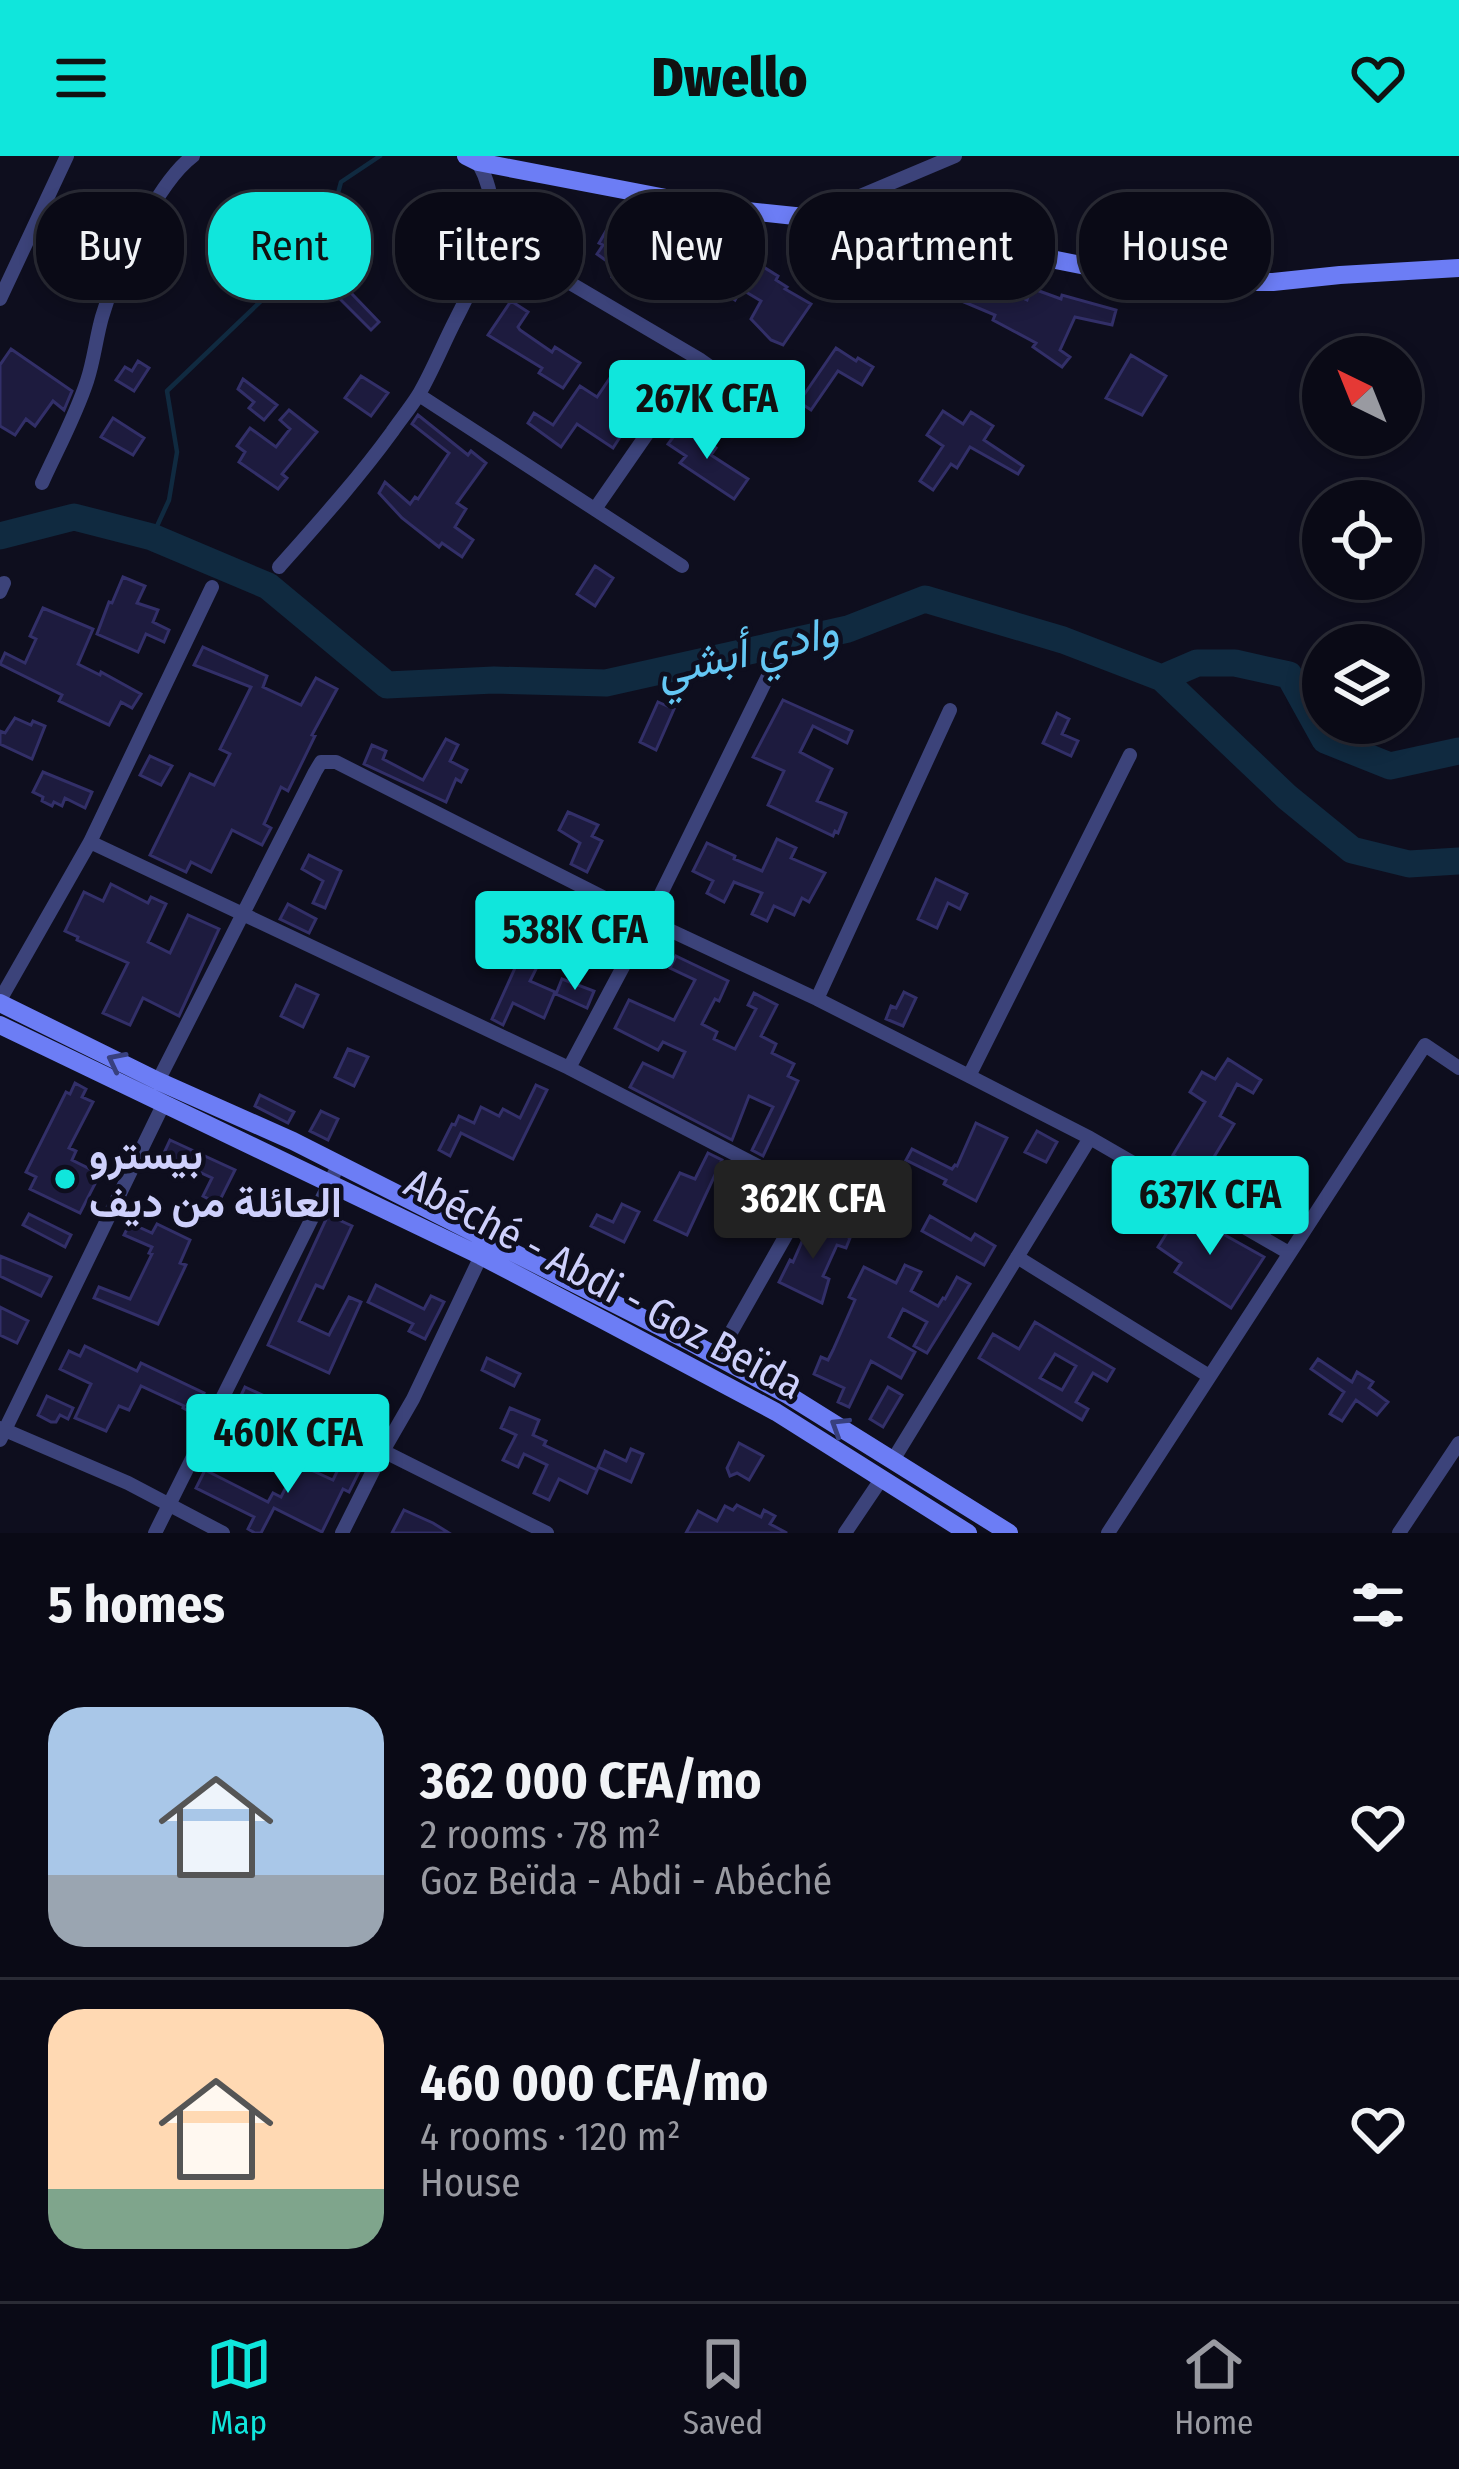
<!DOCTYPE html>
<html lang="en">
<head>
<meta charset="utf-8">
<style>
  :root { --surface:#0a0a16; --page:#13131f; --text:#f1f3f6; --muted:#999aa1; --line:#2a2b35; --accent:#10e6dc }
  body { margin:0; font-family:"Fira Sans Condensed",Vazirmatn,sans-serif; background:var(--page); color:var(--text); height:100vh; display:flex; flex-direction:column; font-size:45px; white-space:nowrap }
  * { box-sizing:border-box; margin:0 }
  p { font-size:39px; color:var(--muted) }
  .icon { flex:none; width:66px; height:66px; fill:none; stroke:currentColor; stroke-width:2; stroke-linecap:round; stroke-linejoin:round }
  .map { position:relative; height:1377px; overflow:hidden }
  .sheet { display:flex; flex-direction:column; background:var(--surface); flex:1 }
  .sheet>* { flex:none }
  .guide { position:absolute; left:36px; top:36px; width:1389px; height:108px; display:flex; gap:24px }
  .needle { width:78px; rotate:317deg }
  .buttons { position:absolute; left:1302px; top:180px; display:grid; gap:24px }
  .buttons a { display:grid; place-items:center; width:120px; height:120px; border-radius:50%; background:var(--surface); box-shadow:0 6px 18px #0003,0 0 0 3px var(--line); font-size:60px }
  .price { position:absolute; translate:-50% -102px; padding:0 27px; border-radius:12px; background:var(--accent); color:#111; font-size:39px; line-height:78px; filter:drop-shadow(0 3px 6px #0008) }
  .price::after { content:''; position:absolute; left:50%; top:72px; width:36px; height:27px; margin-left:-18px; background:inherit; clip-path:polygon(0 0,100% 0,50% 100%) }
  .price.active { background:#222; color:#fff }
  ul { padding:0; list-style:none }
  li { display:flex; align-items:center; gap:36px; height:300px; padding:0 48px }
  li+li { border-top:3px solid var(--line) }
  li span { display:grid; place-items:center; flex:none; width:336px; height:240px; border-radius:36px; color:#555 }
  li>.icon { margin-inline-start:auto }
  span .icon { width:144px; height:144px; fill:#fffc; stroke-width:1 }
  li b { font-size:51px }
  h2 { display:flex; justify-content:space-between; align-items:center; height:144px; padding:0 48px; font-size:51px }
  .chip { padding:0 42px; border-radius:48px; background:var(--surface); box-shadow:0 6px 18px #0003,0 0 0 3px var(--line); font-size:42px; line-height:108px }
  .chip.active { background:var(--accent); color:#111 }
  header { display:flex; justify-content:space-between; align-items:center; height:156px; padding:0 48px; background:var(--accent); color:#111; font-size:54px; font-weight:800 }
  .tab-bar { display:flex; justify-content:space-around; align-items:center; height:168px; border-top:3px solid var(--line); background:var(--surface); font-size:33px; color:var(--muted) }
  .tab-bar a { display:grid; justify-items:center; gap:6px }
  .tab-bar .active { color:var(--accent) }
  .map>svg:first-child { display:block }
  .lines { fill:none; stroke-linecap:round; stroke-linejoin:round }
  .stream { stroke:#102a40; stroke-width:4.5 }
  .river { stroke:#102a40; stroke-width:27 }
  .building { fill:#1d1b3e; stroke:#322f68; stroke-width:3; fill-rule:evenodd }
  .street { stroke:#3c437a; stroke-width:14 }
  .secondary { stroke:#6c7df5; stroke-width:18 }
  .oneway { stroke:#38407f }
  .poi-dot { fill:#10e6dc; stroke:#0e0e1e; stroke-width:4.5 }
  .labels { text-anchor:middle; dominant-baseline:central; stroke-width:9; stroke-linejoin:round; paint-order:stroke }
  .poi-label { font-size:42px; font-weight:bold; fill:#ced0fc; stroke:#0e0e1e; text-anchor:start }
  .street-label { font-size:42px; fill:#ced0fc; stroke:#0e0e1e }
  .water-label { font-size:45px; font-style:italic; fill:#64c7f4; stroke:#0e0e1e }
</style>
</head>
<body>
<header><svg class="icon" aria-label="menu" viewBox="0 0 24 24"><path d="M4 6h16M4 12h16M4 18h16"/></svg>Dwello<svg class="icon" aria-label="heart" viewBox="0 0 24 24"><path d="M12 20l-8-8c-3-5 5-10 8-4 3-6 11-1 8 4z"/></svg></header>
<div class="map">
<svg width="1459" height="1377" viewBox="0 0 1459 1377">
  <rect width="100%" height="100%" fill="#0e0e1e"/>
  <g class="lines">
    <path class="stream" d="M152,381L169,344L177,296L167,235L307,101L331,63L341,26L380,0"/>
    <path class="river" d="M0,380L74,361L152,381L268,430L387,529L494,524L606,527L848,473L925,443L1063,484L1162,522L1287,641L1352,694L1409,708L1459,705
      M1162,522L1197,507H1235L1289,519L1325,584L1390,610L1459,595"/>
  </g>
  <path class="building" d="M452,70L463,76L448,99L468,111L442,136L431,126L425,136L413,127Z
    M614,70L623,75L626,72L645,84L649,78L657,83L659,79L681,95L664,119L682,131L675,142L643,121L633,138L612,121L618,113L597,98L603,89L599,87L606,75L610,77Z
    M690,92L733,116L744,99L778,120L776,124L787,131L785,133L811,148L783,189L771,184L751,163L761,145L741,133L735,144L701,120L705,114L685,103Z
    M969,117L1027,144L1031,132L1061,143L1062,139L1116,154L1112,169L1075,161L1060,194L1070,201L1062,211L1033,191L1036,187L993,164L995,159L964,146L966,143L960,140Z
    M326,120L351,137L379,166L371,174L322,125Z
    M511,145L528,156L518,171L520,174L552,196L555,191L580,207L563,232L539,217L542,212L488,179Z
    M836,192L856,205L858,202L873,211L862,229L838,215L811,254L799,246Z
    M11,193L72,235L64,254L53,245L35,270L26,263L15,279L0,270V209Z
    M1131,199L1166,220L1142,259L1106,242Z
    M138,205L149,212L134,235L116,224L125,211L132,215Z
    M612,219L622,225L613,239L638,253L613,292L577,268L561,291L528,267L534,257L553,269L580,230L597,241Z
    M361,220L388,237L371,260L345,242Z
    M243,223L277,249L264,264L249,252L254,246L238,233Z
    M289,254L317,276L282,318L287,322L278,333L239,306L245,296L237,290L250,272L276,291L290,273L280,264Z
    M943,255L963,268L971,256L993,270L984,284L1023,310L1018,318L970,291L957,312L951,308L933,334L920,325L943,290L927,279Z
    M418,259L468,299L471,295L486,307L457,347L466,353L455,371L473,384L462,401L442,387L439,391L402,362L379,337L385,326L410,348L415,341L418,343L449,297L412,268Z
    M113,262L144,282L133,299L101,281Z
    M682,269L716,292L711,299L748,323L734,343L680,307L686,300L668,288Z
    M595,410L613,422L595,450L577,438Z
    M123,421L145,430L137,447L158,454L153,466L169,474L164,486L146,478L138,496L97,478L109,446L112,447Z
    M43,452L93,473L78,508L100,519L101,516L141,538L132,552L121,546L109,569L59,545L62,539L0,508L5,497L25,507L36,483L30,480Z
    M203,491L267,520L263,531L301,549L316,522L337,533L312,579L315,580L288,635L281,631L264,668L271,672L262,689L232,674L211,716L191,706L186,716L150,699L190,618L214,629L230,598L220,593L251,531L194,509Z
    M783,544L852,575L847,587L813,570L800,596L832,613L817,645L846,657L838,677L835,675L833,680L768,649L784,615L753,601Z
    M658,546L674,553L656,594L640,586Z
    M1057,557L1069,563L1062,578L1078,585L1071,600L1043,587Z
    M15,562L31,569L33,565L45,570L32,603L0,588V575L5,577Z
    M446,583L458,589L450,605L467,614L461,626L456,623L446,646L364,608L372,589L386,595L383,603L423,624Z
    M150,600L172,610L161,629L140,619Z
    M43,616L92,636L85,652L65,642L62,650L54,646L52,650L42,645L43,641L33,636Z
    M568,656L598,669L592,680L602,685L587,716L571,708L580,687L559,674Z
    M777,683L796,692L791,702L825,717L809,746L802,742L794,759L774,750L767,765L752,758L762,737L734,726L724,746L707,737L713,725L693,715L707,687L735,700L734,703L762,715Z
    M309,699L341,715L325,752L313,747L323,725L302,713Z
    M936,723L967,738L960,753L948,747L937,772L918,763Z
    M111,728L148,747L151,741L166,748L148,786L170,797L188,759L219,773L179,860L143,842L130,869L103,857L128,807L77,784L78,781L65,775L84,736L103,745Z
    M288,748L316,763L309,777L280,763Z
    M499,792L538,809L530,825L555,836L544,862L513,847L503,869L492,863L515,812L494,803Z
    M676,800L728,825L719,845L715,843L702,868L717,876L714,883L735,893L756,853L748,849L754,837L777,849L761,880L776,888L772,897L794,908L788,920L798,925L763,1000L752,994L773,951L749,940L732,984L630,931L643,907L673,921L685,896L663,886L658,894L615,872L629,844L674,864L695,824L670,812Z
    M562,823L594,835L587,852L556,838Z
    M296,829L318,839L303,871L281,860Z
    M904,836L916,842L903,870L886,863L891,850L896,852Z
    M348,893L368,901L354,930L335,921Z
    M1228,903L1261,924L1253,937L1237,928L1220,960L1234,968L1203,1019L1173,999L1205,946L1190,936L1202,916L1215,923Z
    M75,927L86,933L82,941L93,946L69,992L76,995L72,1004L100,1018L80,1057L30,1033L36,1021L26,1016L66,936L70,938Z
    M536,929L547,934L513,1003L461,977L450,1000L439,994L452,968L455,969L459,960L474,967L481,951L499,960L503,953L520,962Z
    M260,939L294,956L288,967L255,950Z
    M321,955L338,963L328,984L310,975Z
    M976,967L1007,982L976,1045L944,1028L946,1024L906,1004L912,993L952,1013L955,1009L957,1010Z
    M1037,975L1057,986L1046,1006L1025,996Z
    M170,984L235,1014L218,1048L203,1040L212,1022L163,999Z
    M708,997L722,1004L687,1079L655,1064L680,1017L695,1023Z
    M622,1048L639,1056L624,1086L591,1070L597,1059L613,1066Z
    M1183,1051L1200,1061L1198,1064L1264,1101L1231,1152L1175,1116L1181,1107L1158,1091Z
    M29,1058L71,1079L65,1091L23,1069Z
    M328,1059L352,1070L323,1132L316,1129L299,1165L329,1179L349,1141L361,1146L329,1217L268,1189Z
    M930,1060L971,1084L975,1078L995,1090L984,1109L922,1075Z
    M811,1065L829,1075L830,1073L850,1082L846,1092L837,1089L823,1120L829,1123L822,1147L779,1126L790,1104L793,1106Z
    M130,1067L152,1077L157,1068L190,1084L180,1107L186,1109L158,1168L94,1142L99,1131L130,1143L152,1098L149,1097L152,1091L124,1079Z
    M0,1100L51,1121L41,1140L0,1120Z
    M905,1109L921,1116L911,1135L938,1150L943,1142L945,1143L957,1121L970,1128L927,1197L914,1190L927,1166L903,1153L889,1181L915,1196L901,1222L871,1205L849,1251L838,1246L844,1232L814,1218L821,1201L828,1204L833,1194L855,1144L849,1141L864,1111L896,1127Z
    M376,1129L424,1153L431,1140L444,1146L425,1183L409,1175L413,1168L368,1146Z
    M0,1151L28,1165L17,1187L0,1179Z
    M1035,1166L1114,1213L1107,1225L1093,1217L1076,1246L1088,1253L1082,1264L979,1202L993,1178L1019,1193ZM1055,1198L1076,1210L1062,1234L1040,1222Z
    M85,1190L137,1215L141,1207L204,1237L194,1258L183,1252L184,1250L141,1230L129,1254L119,1250L106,1275L75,1262L91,1228L60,1213L69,1195L80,1200Z
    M487,1202L520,1218L514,1230L482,1214Z
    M1318,1203L1352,1226L1357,1216L1373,1226L1369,1232L1388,1246L1377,1259L1356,1244L1342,1265L1330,1258L1344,1236L1311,1213Z
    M245,1231L308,1260L299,1279L236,1250Z
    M888,1231L902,1239L883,1271L870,1263Z
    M47,1240L73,1252L68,1263L60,1259L56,1266H51L38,1259Z
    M510,1252L539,1264L533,1279L546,1285L544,1289L597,1314L587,1337L559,1323L549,1344L534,1337L547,1309L524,1298L518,1311L503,1304L516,1279L501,1272Z
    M739,1287L763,1300L749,1324L737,1317L730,1320L727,1312Z
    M631,1293L643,1298L631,1326L598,1311L605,1295L626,1305Z
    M343,1303L361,1312L349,1336L343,1333L322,1376L274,1352L261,1377H255L248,1373L254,1361L196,1332L205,1314L268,1346L273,1337L281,1341L298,1308L333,1324Z
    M737,1349L761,1361L764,1354L775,1360L770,1368L787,1377H686L698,1355L717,1365L725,1350L733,1354Z
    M404,1354L433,1367L449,1377H392Z"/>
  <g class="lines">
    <path class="street" d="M803,58L846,46L955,0
      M492,60L553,117L699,203L791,268
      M0,143L67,0
      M419,239L682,410
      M42,327C57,294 76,259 87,225C94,204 96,182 102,161C115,117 157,27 193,0
      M595,353L699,203
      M279,411C318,367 357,324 392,276C401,263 411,251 419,238C433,214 443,188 456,163C482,111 510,64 478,6
      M0,436L4,427
      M90,686L569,912L810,1037L717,1201
      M817,843L950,554
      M0,844L90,686L212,431
      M569,912L648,764L771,514
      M969,920L1090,982L1289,1097
      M158,925L315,616L321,606H336L648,764L817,843L969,920L1130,599
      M1017,1101L1209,1220
      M0,1272L128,1327L223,1377
      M0,1284L163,949
      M383,1295L547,1377
      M893,1304L1090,982
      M155,1377L339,1008
      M342,1377L383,1295L413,1243L481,1100
      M845,1377L882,1322
      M1108,1377L1425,889L1459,912
      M1399,1377L1459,1287"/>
    <path class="secondary" d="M466,0L478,6L718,52L795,60L986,90L1136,120L1194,126H1273L1340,119L1459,112
      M0,847L158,925L293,985L692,1187L788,1239L1009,1377
      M0,869L481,1100L605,1165L776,1256L968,1377"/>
  </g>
  <defs><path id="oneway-chevron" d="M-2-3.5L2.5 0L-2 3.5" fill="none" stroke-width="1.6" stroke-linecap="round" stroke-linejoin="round" transform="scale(3)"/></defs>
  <g class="oneway">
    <use href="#oneway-chevron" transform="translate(116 905) rotate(-153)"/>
    <use href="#oneway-chevron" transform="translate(839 1270) rotate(-148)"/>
  </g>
  <circle class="poi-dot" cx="65" cy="1023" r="12"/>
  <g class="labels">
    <g class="poi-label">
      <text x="89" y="999">بيسترو<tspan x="89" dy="48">العائلة من ديف</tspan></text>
    </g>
    <g class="street-label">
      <text transform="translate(604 1128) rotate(28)">Abéché - Abdi - Goz Beïda</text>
    </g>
    <g class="water-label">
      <text transform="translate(747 495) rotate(-13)">وادي أبشي</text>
    </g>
  </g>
</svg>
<div class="buttons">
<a><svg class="needle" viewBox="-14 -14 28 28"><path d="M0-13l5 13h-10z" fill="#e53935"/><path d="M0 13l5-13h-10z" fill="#999aa1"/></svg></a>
<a><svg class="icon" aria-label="locate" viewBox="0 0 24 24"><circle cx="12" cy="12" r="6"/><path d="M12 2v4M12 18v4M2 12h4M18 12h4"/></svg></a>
<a><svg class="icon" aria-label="layers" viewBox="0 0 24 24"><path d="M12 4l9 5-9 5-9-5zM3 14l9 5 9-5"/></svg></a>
</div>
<b class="price" style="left:707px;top:306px">267K CFA</b>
<b class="price" style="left:575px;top:837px">538K CFA</b>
<b class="price" style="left:1210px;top:1102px">637K CFA</b>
<b class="price active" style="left:813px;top:1106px">362K CFA</b>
<b class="price" style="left:288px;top:1340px">460K CFA</b>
<div class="guide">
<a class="chip">Buy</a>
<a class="chip active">Rent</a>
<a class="chip">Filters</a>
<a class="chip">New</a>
<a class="chip">Apartment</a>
<a class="chip">House</a>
</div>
</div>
<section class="sheet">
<h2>5 homes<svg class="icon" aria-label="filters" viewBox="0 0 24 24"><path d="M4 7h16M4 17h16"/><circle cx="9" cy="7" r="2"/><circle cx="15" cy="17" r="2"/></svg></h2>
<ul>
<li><span style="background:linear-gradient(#a9c7e8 70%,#9aa5b1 0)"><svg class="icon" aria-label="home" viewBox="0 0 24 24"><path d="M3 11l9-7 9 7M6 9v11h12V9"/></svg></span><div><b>362 000 CFA/mo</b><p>2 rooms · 78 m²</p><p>Goz Beïda - Abdi - Abéché</p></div><svg class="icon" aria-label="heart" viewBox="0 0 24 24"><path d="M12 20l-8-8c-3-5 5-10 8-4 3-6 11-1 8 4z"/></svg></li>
<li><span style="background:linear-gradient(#ffd9b3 75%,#7fa58c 0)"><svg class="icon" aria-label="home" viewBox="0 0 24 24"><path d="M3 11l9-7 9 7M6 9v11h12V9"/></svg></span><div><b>460 000 CFA/mo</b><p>4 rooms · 120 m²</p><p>House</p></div><svg class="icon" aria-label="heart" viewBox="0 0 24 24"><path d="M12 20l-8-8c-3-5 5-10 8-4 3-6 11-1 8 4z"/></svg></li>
</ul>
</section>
<nav class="tab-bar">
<a class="active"><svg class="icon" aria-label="map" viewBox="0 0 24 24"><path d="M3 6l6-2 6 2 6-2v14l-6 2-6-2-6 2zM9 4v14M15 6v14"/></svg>Map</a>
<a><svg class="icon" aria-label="saved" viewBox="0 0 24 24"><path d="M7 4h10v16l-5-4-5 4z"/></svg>Saved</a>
<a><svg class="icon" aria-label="home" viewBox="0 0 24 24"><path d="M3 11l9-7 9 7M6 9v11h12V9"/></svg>Home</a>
</nav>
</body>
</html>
